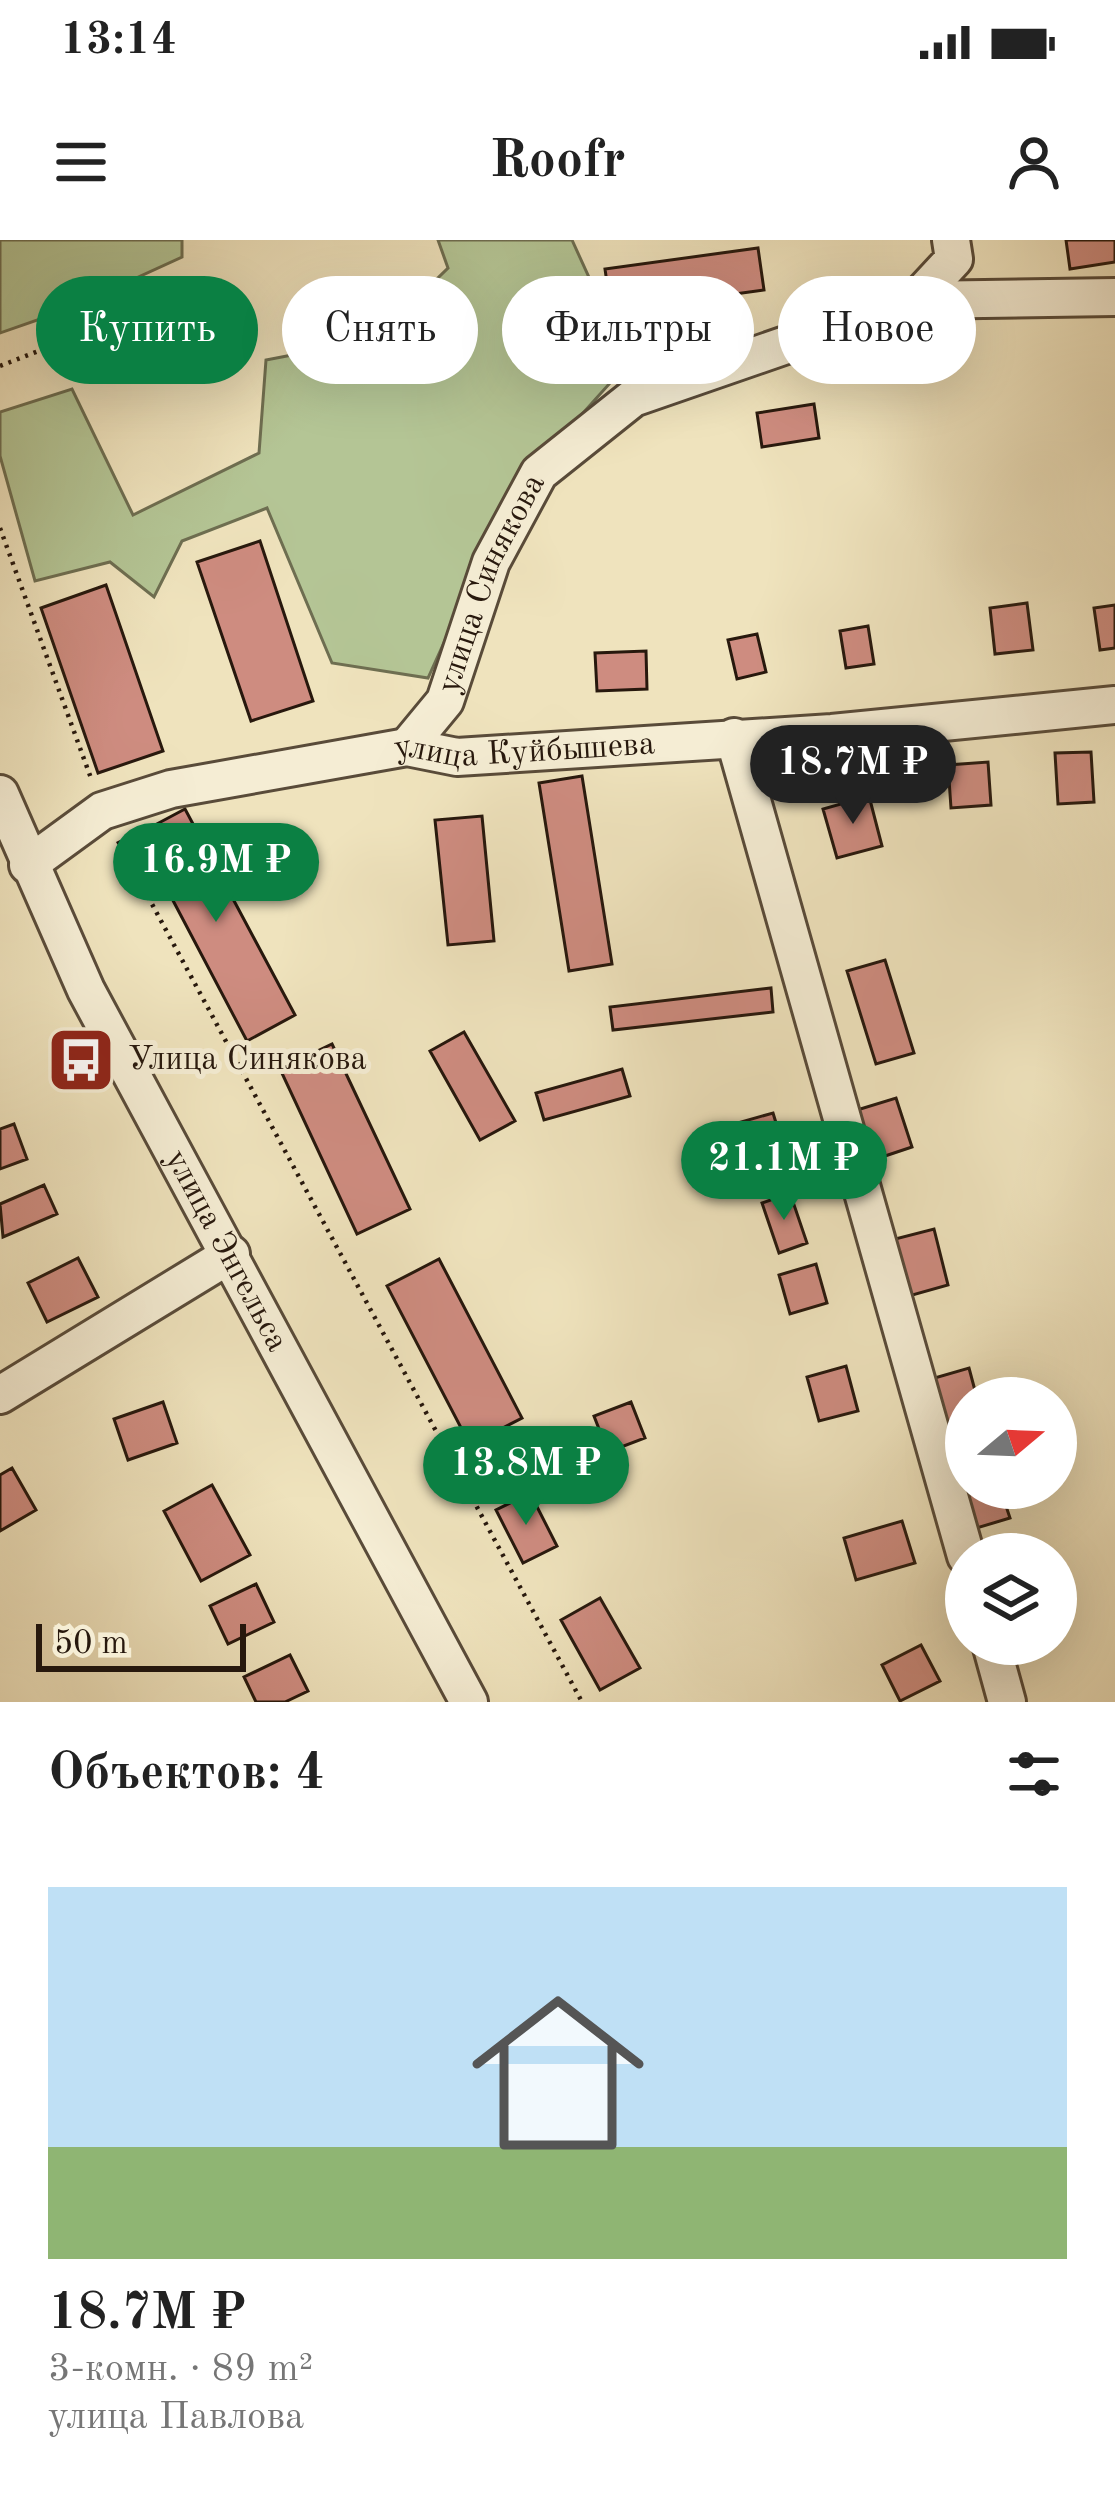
<!DOCTYPE html>
<html lang="ru">
<head>
<meta charset="utf-8">
<style>
  :root { --surface:#fff; --page:#f6f6f6; --text:#222; --muted:#767676; --line:#e0e0e0; --accent:#0b8043 }
  body { margin:0; font-family:"Old Standard TT",serif; background:var(--page); color:var(--text); height:100vh; display:flex; flex-direction:column; font-size:45px; white-space:nowrap }
  * { box-sizing:border-box; margin:0 }
  p { font-size:39px; color:var(--muted) }
  .icon { flex:none; width:66px; height:66px; fill:none; stroke:currentColor; stroke-width:2; stroke-linecap:round; stroke-linejoin:round }
  .map { position:relative; height:1462px; overflow:hidden }
  .panel { display:flex; flex-direction:column; background:var(--surface); flex:1 }
  .panel>* { flex:none }
  .hud { position:absolute; left:36px; top:36px; width:1044px; height:108px; display:flex; gap:24px }
  .needle { width:78px; rotate:71deg }
  .controls { position:absolute; left:945px; top:1137px; display:grid; gap:24px }
  .controls a { display:grid; place-items:center; width:132px; height:132px; border-radius:50%; background:var(--surface); box-shadow:0 12px 48px #0002; font-size:60px }
  .scale { position:absolute; left:36px; bottom:30px; width:210px; box-sizing:border-box; padding-left:12px; border:6px solid #27180d; border-top:0; font-size:33px; line-height:42px; white-space:nowrap; color:#27180d; -webkit-text-stroke:9px #f5edd4; paint-order:stroke }
  .price { position:absolute; translate:-50% -102px; padding:0 27px; border-radius:42px; background:var(--accent); color:#fff; font-size:39px; line-height:78px; filter:drop-shadow(0 3px 6px #0008) }
  .price::after { content:''; position:absolute; left:50%; top:72px; width:36px; height:27px; margin-left:-18px; background:inherit; clip-path:polygon(0 0,100% 0,50% 100%) }
  .price.current { background:#222; color:#fff }
  ul { padding:0; list-style:none }
  li { display:grid; align-content:center; gap:24px; height:636px; padding:0 48px }
  li+li { border-top:3px solid var(--line) }
  li span { display:grid; place-items:center; height:372px; border-radius:0px; color:#555 }
  li>.icon { margin-inline-start:auto }
  span .icon { width:216px; height:216px; fill:#fffc; stroke-width:1 }
  li b { font-size:51px }
  h2 { display:flex; justify-content:space-between; align-items:center; height:144px; padding:0 48px; font-size:51px }
  .tag { padding:0 42px; border-radius:54px; background:var(--surface); box-shadow:0 12px 48px #0002; font-size:42px; line-height:108px }
  .tag.current { background:var(--accent); color:#fff }
  .status { display:flex; justify-content:space-between; align-items:center; height:84px; padding:0 60px; background:var(--surface); direction:ltr }
  .status svg { height:33px; fill:currentColor }
  header { display:flex; justify-content:space-between; align-items:center; height:156px; padding:0 48px; background:var(--surface); font-size:54px; font-weight:700 }
  .map>svg:first-child { display:block }
  .green { fill:#b4c595; stroke:#6e6e51; stroke-width:3 }
  .building { fill:#ce8c80; stroke:#27180d; stroke-width:3 }
  .lines { fill:none; stroke-linecap:round; stroke-linejoin:round }
  .minor-casing { stroke:#594b39; stroke-width:42 }
  .path { stroke:#27180d; stroke-width:4.5; stroke-dasharray:3 6; stroke-linecap:butt }
  .minor { stroke:#f5edd4; stroke-width:36 }
  .labels { text-anchor:middle; dominant-baseline:central; stroke-width:10; stroke-linejoin:round; paint-order:stroke }
  .street-label { font-size:33px; fill:#27180d; stroke:#f5edd4 }
  .poi-label { font-size:33px; fill:#27180d; stroke:#f5edd4; text-anchor:start }
</style>
</head>
<body>
<div class="status"><b>13:14</b><svg viewBox="0 0 49 12"><path d="M0 12V9h3v3zM5 12V6h3v6zM10 12V3h3v9zM15 12V0h3v12zM26 1h20v11H26zM47 4h2v5h-2z"/></svg></div>
<header><svg class="icon" aria-label="menu" viewBox="0 0 24 24"><path d="M4 6h16M4 12h16M4 18h16"/></svg>Roofr<svg class="icon" aria-label="person" viewBox="0 0 24 24"><circle cx="12" cy="8" r="4"/><path d="M4 21q1-7 8-7t8 7"/></svg></header>
<div class="map">
<svg width="1115" height="1462" viewBox="0 0 1115 1462">
  <rect width="100%" height="100%" fill="#efe3bd"/>
  <filter id="stains"><feTurbulence type="fractalNoise" baseFrequency=".00167" numOctaves="4"/><feColorMatrix values="0 0 0 0 .2 0 0 0 0 .09 0 0 0 0 .02 0 0 0 .5 -.17"/></filter>
  <radialGradient id="worn" r=".72"><stop offset=".6" stop-color="#630" stop-opacity="0"/><stop offset="1" stop-color="#630" stop-opacity=".3"/></radialGradient>
  <path class="green" d="M0,0H182V17L66,70L0,93Z
    M438,0H572L628,123L512,252L428,438L332,423L267,268L182,301L154,357L110,322L35,341L0,216V172L72,149L133,275L259,213L266,120L375,99L448,28Z"/>
  <path class="building" d="M1066,0H1115V22L1070,29Z
    M758,8L764,50L611,71L605,29Z
    M814,164L819,198L762,207L757,173Z
    M260,301L313,461L251,481L197,322Z
    M106,345L163,511L98,533L41,368Z
    M1027,363L1033,410L995,414L990,368Z
    M1115,365V408L1100,410L1094,368Z
    M868,386L874,424L846,428L840,391Z
    M757,394L766,432L737,439L728,400Z
    M646,411L647,449L597,451L595,413Z
    M1091,512L1094,562L1058,564L1055,513Z
    M988,522L991,565L951,568L948,525Z
    M582,536L612,724L569,731L539,543Z
    M869,556L882,606L837,618L823,569Z
    M185,569L295,775L247,801L138,594Z
    M482,576L494,701L448,705L435,580Z
    M885,720L914,813L876,824L847,731Z
    M771,748L773,772L613,790L610,767Z
    M464,792L515,881L480,900L430,811Z
    M332,804L410,969L357,994L280,829Z
    M622,829L630,856L544,880L536,853Z
    M896,858L912,907L873,920L857,870Z
    M773,873L784,909L744,921L734,884Z
    M14,884L27,919L0,929V889Z
    M44,945L57,974L3,997L0,964Z
    M790,953L807,1003L779,1013L762,963Z
    M934,989L948,1045L909,1056L895,999Z
    M78,1018L98,1057L47,1082L28,1043Z
    M439,1019L522,1178L470,1205L387,1046Z
    M816,1024L827,1063L790,1074L779,1035Z
    M846,1126L858,1171L819,1181L807,1137Z
    M969,1128L977,1158H966V1192L947,1197L931,1139Z
    M163,1162L177,1203L128,1220L114,1179Z
    M631,1162L645,1198L608,1212L594,1176Z
    M12,1228L36,1270L0,1291V1235Z
    M212,1245L250,1315L201,1341L164,1271Z
    M978,1248H1000L1010,1278L970,1290L958,1254Z
    M530,1253L557,1306L523,1323L496,1270Z
    M902,1281L915,1323L856,1340L844,1298Z
    M256,1344L274,1382L228,1404L210,1366Z
    M600,1358L640,1428L600,1450L561,1380Z
    M921,1405L940,1441L900,1461L882,1425Z
    M290,1415L308,1451L285,1462H256L244,1437Z"/>
  <g class="lines">
    <defs>
      <g id="minor">
        <path d="M916,60L1115,57"/>
        <path d="M734,497L966,1316"/>
        <path id="s1" d="M407,507L445,461L491,322L539,233L633,158L916,60L954,19L951,0"/>
        <path id="s2" d="M0,554L86,750L469,1462"/>
        <path id="s3" d="M28,625L102,571L171,549L407,507L457,517L832,493L1115,465"/>
        <path d="M0,1155L231,1014"/>
        <path d="M991,1404L1007,1462"/>
      </g>
    </defs>
    <use href="#minor" class="minor-casing"/>
    <path class="path" d="M0,126L210,44
      M0,288L92,541
      M118,601L582,1462"/>
    <use href="#minor" class="minor"/>
  </g>
  <defs>
    <symbol id="bus-square" viewBox="-11 -11 22 22"><rect x="-9" y="-9" width="18" height="18" rx="4" fill="#8f2418" stroke="#f5edd4"/><path d="M-5-6H5V4H4V6H2V4H-2V6H-4V4H-5ZM-3.5-4V0h7V-4ZM-3.5 1.2v1.5H-2V1.2ZM2 1.2v1.5H3.5V1.2Z" fill="#fff"/></symbol>
  </defs>
  <g fill-rule="evenodd">
    <use href="#bus-square" x="43" y="782" width="76" height="76"/>
  </g>
  <g class="labels">
    <g class="street-label">
      <text stroke="none"><textPath href="#s1" startOffset="186">улица Синякова</textPath></text>
      <text stroke="none"><textPath href="#s3" startOffset="522">улица Куйбышева</textPath></text>
      <text stroke="none"><textPath href="#s2" startOffset="510">улица Энгельса</textPath></text>
    </g>
    <g class="poi-label">
      <text x="128" y="820">Улица Синякова</text>
    </g>
  </g>
  <rect width="100%" height="100%" filter="url(#stains)"/>
  <rect width="100%" height="100%" fill="url(#worn)"/>
</svg>
<div class="controls">
<a><svg class="needle" viewBox="-14 -14 28 28"><path d="M0-13l5 13h-10z" fill="#e53935"/><path d="M0 13l5-13h-10z" fill="#767676"/></svg></a>
<a><svg class="icon" aria-label="layers" viewBox="0 0 24 24"><path d="M12 4l9 5-9 5-9-5zM3 14l9 5 9-5"/></svg></a>
</div>
<div class="scale">50 m</div>
<b class="price current" style="left:853px;top:587px">18.7M ₽</b>
<b class="price" style="left:216px;top:685px">16.9M ₽</b>
<b class="price" style="left:784px;top:983px">21.1M ₽</b>
<b class="price" style="left:526px;top:1288px">13.8M ₽</b>
<div class="hud">
<a class="tag current">Купить</a>
<a class="tag">Снять</a>
<a class="tag">Фильтры</a>
<a class="tag">Новое</a>
</div>
</div>
<section class="panel">
<h2>Объектов: 4<svg class="icon" aria-label="filters" viewBox="0 0 24 24"><path d="M4 7h16M4 17h16"/><circle cx="9" cy="7" r="2"/><circle cx="15" cy="17" r="2"/></svg></h2>
<ul>
<li><span style="background:linear-gradient(#bfe0f5 70%,#8fb573 0)"><svg class="icon" aria-label="home" viewBox="0 0 24 24"><path d="M3 11l9-7 9 7M6 9v11h12V9"/></svg></span><div><b>18.7M ₽</b><p>3-комн. · 89 m²</p><p>улица Павлова</p></div></li>
</ul>
</section>
</body>
</html>
